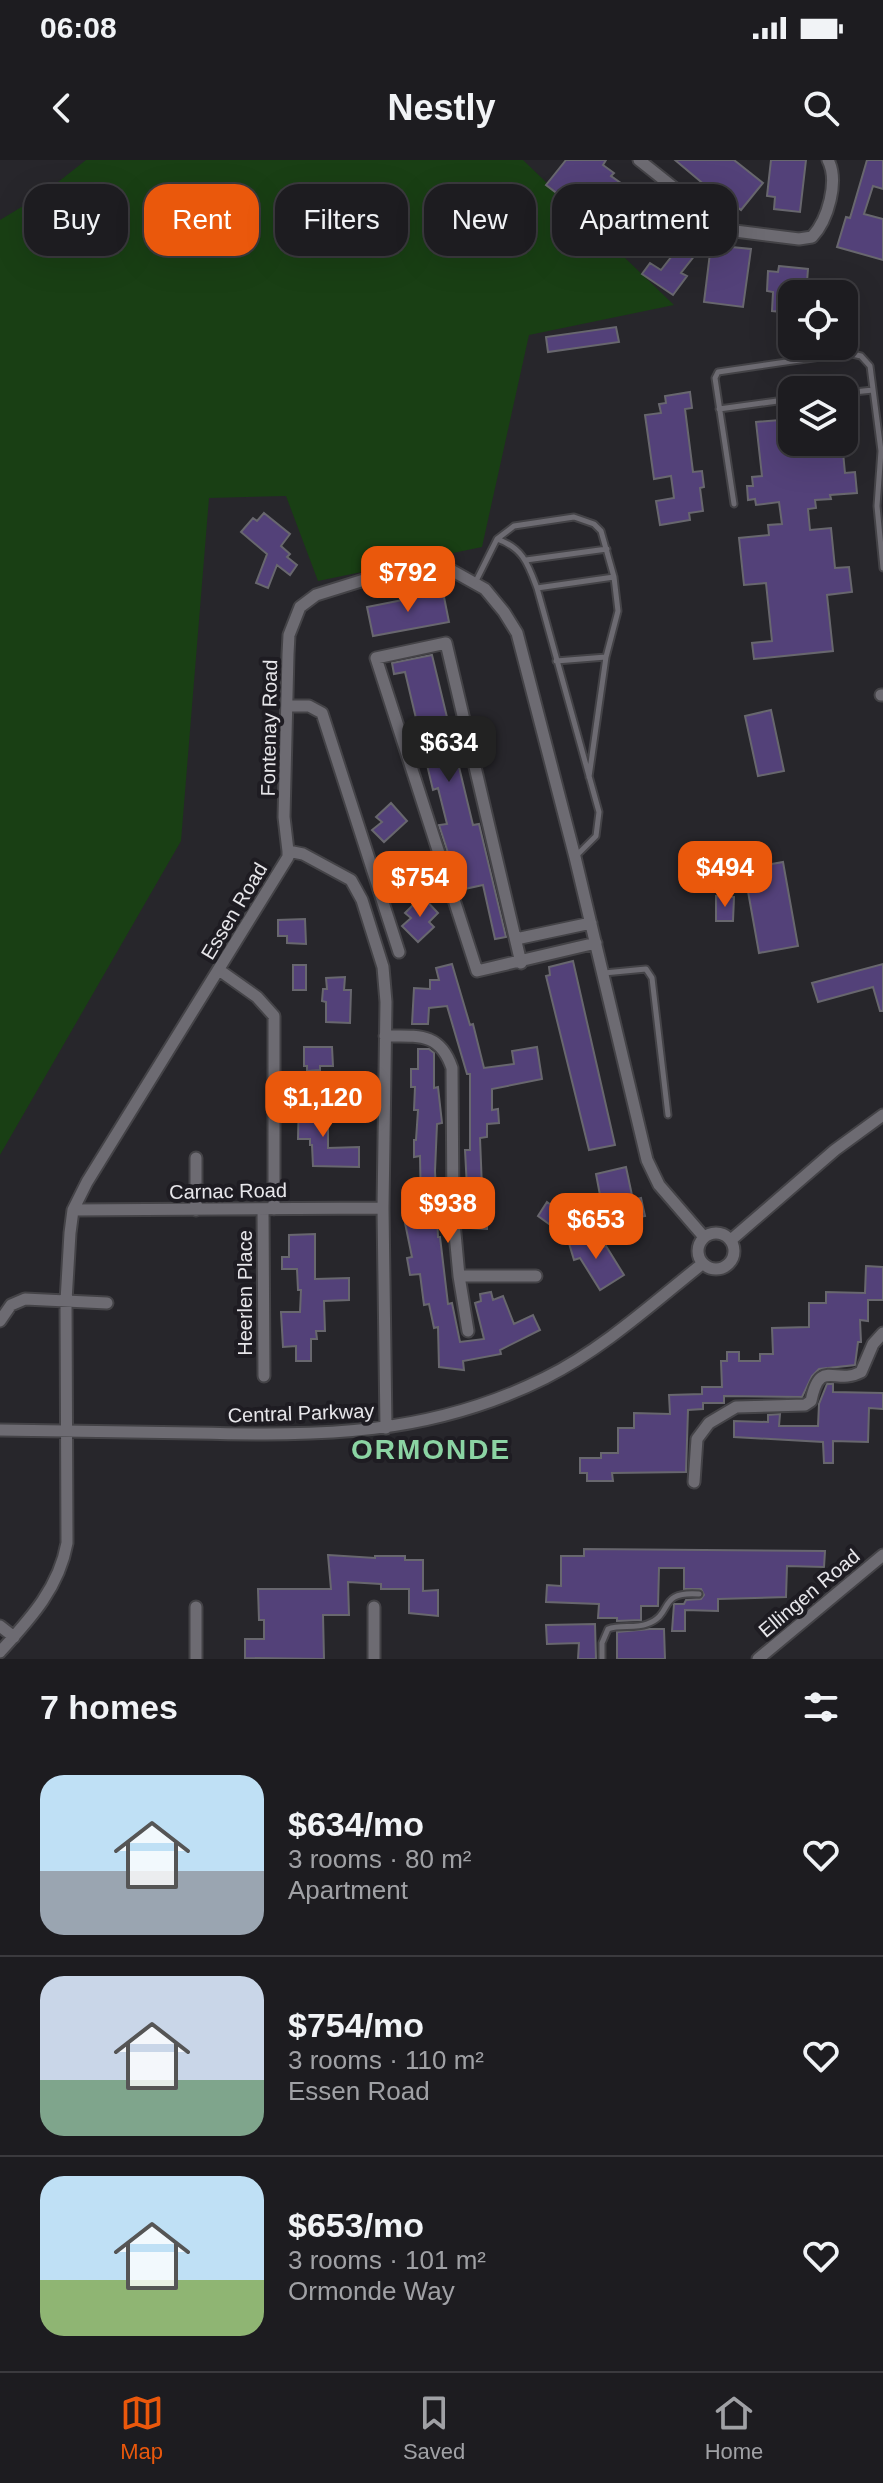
<!DOCTYPE html>
<html lang="en">
<head>
<meta charset="utf-8">
<style>
  :root { --surface:#1d1c20; --page:#2a292d; --text:#f1f3f6; --muted:#a0a1a5; --line:#3b3a3e; --accent:#ea580c }
  body { margin:0; font-family:Arial,sans-serif; background:var(--page); color:var(--text); height:100vh; display:flex; flex-direction:column; font-size:30px; white-space:nowrap }
  * { box-sizing:border-box; margin:0 }
  p { font-size:26px; color:var(--muted) }
  .icon { flex:none; width:44px; height:44px; fill:none; stroke:currentColor; stroke-width:2; stroke-linecap:round; stroke-linejoin:round }
  .map { position:relative; height:1499px; overflow:hidden }
  .side { display:flex; flex-direction:column; background:var(--surface); flex:1 }
  .side>* { flex:none }
  .hud { position:absolute; left:24px; top:24px; width:836px; height:72px; display:flex; gap:16px }
  .controls { position:absolute; left:778px; top:120px; display:grid; gap:16px }
  .controls a { display:grid; place-items:center; width:80px; height:80px; border-radius:16px; background:var(--surface); box-shadow:0 8px 32px #0002,0 0 0 2px var(--line); font-size:40px }
  .price { position:absolute; translate:-50% -68px; padding:0 18px; border-radius:16px; background:var(--accent); color:#fff; font-size:26px; line-height:52px; filter:drop-shadow(0 2px 4px #0008) }
  .price::after { content:''; position:absolute; left:50%; top:48px; width:24px; height:18px; margin-left:-12px; background:inherit; clip-path:polygon(0 0,100% 0,50% 100%) }
  .price.on { background:#222; color:#fff }
  ul { padding:0; list-style:none }
  li { display:flex; align-items:center; gap:24px; height:200px; padding:0 40px }
  li+li { border-top:2px solid var(--line) }
  li span { display:grid; place-items:center; flex:none; width:224px; height:160px; border-radius:24px; color:#555 }
  li>.icon { margin-inline-start:auto }
  span .icon { width:96px; height:96px; fill:#fffc; stroke-width:1 }
  li b { font-size:34px }
  h2 { display:flex; justify-content:space-between; align-items:center; height:96px; padding:0 40px; font-size:34px }
  .chip { padding:0 28px; border-radius:24px; background:var(--surface); box-shadow:0 8px 32px #0002,0 0 0 2px var(--line); font-size:28px; line-height:72px }
  .chip.on { background:var(--accent); color:#fff }
  .status { display:flex; justify-content:space-between; align-items:center; height:56px; padding:0 40px; background:var(--surface); direction:ltr }
  .status svg { height:22px; fill:currentColor }
  header { display:flex; justify-content:space-between; align-items:center; height:104px; padding:0 40px; background:var(--surface); font-size:36px; font-weight:700 }
  .dock { display:flex; justify-content:space-around; align-items:center; height:112px; border-top:2px solid var(--line); background:var(--surface); font-size:22px; color:var(--muted) }
  .dock a { display:grid; justify-items:center; gap:4px }
  .dock .on { color:var(--accent) }
  .map>svg:first-child { display:block }
  .green { fill:#193f14 }
  .building { fill:#534179; stroke:#68676e; stroke-width:2 }
  .lines { fill:none; stroke-linecap:round; stroke-linejoin:round }
  .lane-casing { stroke:#444347; stroke-width:9 }
  .street-casing { stroke:#444347; stroke-width:15 }
  .lane { stroke:#6d6b72; stroke-width:5 }
  .street { stroke:#6d6b72; stroke-width:11 }
  .labels { text-anchor:middle; dominant-baseline:central; stroke-width:8; stroke-linejoin:round; paint-order:stroke }
  .street-label { font-size:20px; fill:#e7e6ea; stroke:#1e1c22 }
  .district-label { font-size:28px; font-weight:bold; letter-spacing:2px; fill:#8bd4a3; stroke:#1e1c22 }
</style>
</head>
<body>
<div class="status"><b>06:08</b><svg viewBox="0 0 49 12"><path d="M0 12V9h3v3zM5 12V6h3v6zM10 12V3h3v9zM15 12V0h3v12zM26 1h20v11H26zM47 4h2v5h-2z"/></svg></div>
<header><svg class="icon" aria-label="back" viewBox="0 0 24 24"><path d="M15 5l-7 7 7 7"/></svg>Nestly<svg class="icon" aria-label="search" viewBox="0 0 24 24"><circle cx="10" cy="10" r="6"/><path d="M15 15l6 6"/></svg></header>
<div class="map">
<svg width="883" height="1499" viewBox="0 0 883 1499">
  <rect width="100%" height="100%" fill="#27262b"/>
  <path class="green" d="M86,0H523L674,145L529,175L482,387L318,421L286,336L209,338L181,681L0,995V60L43,34Z"/>
  <path class="building" d="M566,0H606L603,5L614,13L611,16L648,42L653,36L662,42L627,91L598,71L612,52L594,39L581,56L557,38L559,35L546,25Z
    M675,0H734L763,23L741,50L733,44L731,47Z
    M771,0H806L800,52L774,49L775,37L767,36Z
    M867,0H883V29L873,26L864,54L883,59V100L837,87L846,57L850,58Z
    M680,60L706,81L681,113L687,116L673,135L642,114L650,103L661,110L675,92L662,82Z
    M711,85L751,89L743,147L704,142Z
    M779,106L808,109L806,134H792V153L772,151L773,132L767,131L768,111L778,112Z
    M616,167L619,182L548,192L546,177Z
    M690,232L692,248L685,249L693,312L702,311L704,327L700,328L703,351L689,353L690,360L660,365L656,341L674,338L671,316L654,319L645,255L661,253L659,244L666,243L665,236Z
    M792,259V282H842L845,313L855,312L857,333L830,335L831,339L815,340L816,348L808,349L810,370L831,368L835,408L849,407L852,432L827,435L833,491L754,499L752,483L772,481L766,423L744,425L739,378L769,375L768,365L782,364L779,342L756,345L755,339L748,340L747,326H753L752,317L762,316L756,262Z
    M264,353L290,374L281,386L290,394L287,397L297,405L290,415L277,405L268,428L256,423L267,394L241,372L253,358L257,361Z
    M443,432L449,462L373,476L367,447Z
    M432,495L473,665L479,664L506,777L495,779L483,725L460,730L439,665L447,664L438,628L433,630L405,512L394,514L392,503Z
    M771,550L784,611L758,616L745,556Z
    M391,643L407,661L384,682L372,670L382,662L376,657Z
    M783,702L798,786L759,793L744,709Z
    M422,736L438,753L429,762L434,767L418,782L402,766L411,758L405,753Z
    M716,736L734,737L733,761H716Z
    M305,759L306,784L287,783V776H278V760Z
    M573,801L615,985L589,990L546,816L550,815L549,807Z
    M452,804L470,865L473,864L484,908L514,904L512,891L537,887L542,919L492,929V950L498,949L499,963L487,964V977L480,978L482,1028L488,1029L487,1069L471,1068L472,1027L467,1028L465,990H470V914H467L447,846L429,848L428,864H412L414,828L430,829V820H439L436,808Z
    M883,804V851H880L873,827L818,842L812,823Z
    M293,805H306V830H293Z
    M345,817L344,830H351L350,863L326,862V842L322,841L323,829H327L326,818Z
    M304,887H332L333,906H320V910L307,911V906H304Z
    M418,889H429L434,893V928L438,927L442,963L437,964L435,1011L438,1077H440L448,1144L452,1143L460,1182L484,1179L475,1143L481,1141L480,1134L491,1132L493,1140L503,1136L514,1164L533,1155L540,1170L500,1190L501,1194L463,1201L464,1210L439,1207L438,1167L434,1168L429,1144L424,1145L420,1114L410,1115L407,1098L412,1097L405,1063L406,1051L421,1052L420,996L414,997V980H416L418,950H414L415,927H411V909H418Z
    M299,938L315,939V958H328V988L359,987V1007L313,1006L312,985H310V979H298Z
    M626,1007L633,1040L641,1038L645,1056L611,1063L608,1050L603,1051L596,1014Z
    M547,1042L573,1061L563,1074L538,1056Z
    M315,1074V1119L349,1118V1140L324,1141L325,1171H316L317,1179H311V1201H296V1186L283,1187L281,1152H300L301,1130H298L297,1109H282V1097H289V1075Z
    M590,1074L595,1090L606,1086L624,1115L600,1130L580,1098L574,1100L568,1080Z
    M866,1106L883,1107V1140H868V1161L860,1160L861,1182H858L855,1205L819,1209L812,1216L802,1237L724,1236V1243H703V1249L688,1250L686,1312L612,1313L613,1321H587V1313H580V1298H601V1293H618V1268H634V1253L670,1254L669,1235L702,1234V1227H722L721,1201H727V1192H739V1201H760V1194H773L772,1168L809,1167V1143H826V1132L865,1133Z
    M827,1224H833V1232L883,1233V1249L869,1248L868,1282L833,1281V1303H824L823,1282L734,1277V1261L768,1262V1255L780,1254L779,1266H818L819,1244Z
    M584,1389L825,1391L824,1407L787,1406L786,1437L718,1439V1451L685,1450V1471H672L674,1444H684L686,1440L701,1439L704,1435L701,1429H684V1408H659L658,1446H641V1460L617,1461V1458H598L599,1444L546,1442L547,1425L561,1426V1396H584Z
    M328,1395L375,1398V1396H405V1400H423V1431L438,1430V1456L409,1453V1429H381V1424L348,1422L349,1455H323L324,1499L245,1498V1479H264V1460H259L258,1429H331Z
    M595,1464L596,1499H578L579,1483L547,1484L546,1465Z
    M650,1469H664L665,1499H617V1472Z"/>
  <g class="lines">
    <defs>
      <path id="lane" d="M844,233L873,230
        M719,249L792,239
        M734,344L715,218L718,212L848,193L861,196L870,206L881,291L877,346L883,408
        M497,379C523,388 528,404 537,428L599,652L596,676L576,696
        M526,400L607,389
        M476,421L497,379L514,366L574,357L594,364L601,371L614,417L618,451L606,497L589,617
        M537,428L614,417
        M556,501L606,497
        M604,813L646,809L652,818L668,955
        M602,1499V1483L608,1469C620,1464 634,1469 647,1464C675,1454 656,1431 699,1434"/>
      <path id="street" d="M639,0L727,70L799,79L812,77C828,60 839,21 828,0
        M881,535H883
        M287,546H309L322,553L399,792
        M288,691L284,657L288,494L289,475L300,447L316,435L396,410L417,407L451,410L485,429L504,452L517,473L523,496L575,697L647,1000L659,1025L704,1077
        M288,691L303,694L351,720L362,740L383,807L386,842L383,1048L386,1268
        M516,779L591,763
        M521,803L446,483L376,498L477,811L596,783
        M219,810L257,837L274,856V1049
        M385,876C418,876 440,872 452,908L453,1052L459,1116H536
        M196,998V1050
        M263,1049L264,1216
        M73,1050L383,1048
        M698 1091a18 18 0 1 1 36 0a18 18 0 1 1-36 0Z
        M731,1080L835,990L883,955
        M459,1116L468,1171
        M0,1161L11,1145L25,1139L107,1143
        M0,1270C65,1271 130,1272 195,1273C321,1276 429,1276 545,1218C603,1189 652,1144 702,1104
        M694,1322L697,1279L709,1263L736,1247L805,1245L811,1241C820,1197 835,1226 861,1212L873,1184L883,1173
        M374,1447V1499
        M0,1466L14,1477
        M0,1492C30,1459 59,1428 67,1383L66,1141L70,1073L73,1050L87,1022L288,697V691
        M196,1499V1447
        M758,1499L883,1395"/>
    </defs>
    <use href="#lane" class="lane-casing"/>
    <use href="#street" class="street-casing"/>
    <use href="#lane" class="lane"/>
    <use href="#street" class="street"/>
  </g>
  <g class="labels">
    <g class="street-label">
      <text transform="translate(269 568) rotate(-89)">Fontenay Road</text>
      <text transform="translate(234 751) rotate(-59)">Essen Road</text>
      <text transform="translate(228 1031) rotate(-1)">Carnac Road</text>
      <text transform="translate(245 1133) rotate(-90)">Heerlen Place</text>
      <text transform="translate(301 1253) rotate(-2)">Central Parkway</text>
      <text transform="translate(809 1433) rotate(-40)">Ellingen Road</text>
    </g>
    <g class="district-label">
      <text x="431" y="1289">ORMONDE</text>
    </g>
  </g>
</svg>
<div class="controls">
<a><svg class="icon" aria-label="locate" viewBox="0 0 24 24"><circle cx="12" cy="12" r="6"/><path d="M12 2v4M12 18v4M2 12h4M18 12h4"/></svg></a>
<a><svg class="icon" aria-label="layers" viewBox="0 0 24 24"><path d="M12 4l9 5-9 5-9-5zM3 14l9 5 9-5"/></svg></a>
</div>
<b class="price" style="left:408px;top:454px">$792</b>
<b class="price on" style="left:449px;top:624px">$634</b>
<b class="price" style="left:725px;top:749px">$494</b>
<b class="price" style="left:420px;top:759px">$754</b>
<b class="price" style="left:323px;top:979px">$1,120</b>
<b class="price" style="left:448px;top:1085px">$938</b>
<b class="price" style="left:596px;top:1101px">$653</b>
<div class="hud">
<a class="chip">Buy</a>
<a class="chip on">Rent</a>
<a class="chip">Filters</a>
<a class="chip">New</a>
<a class="chip">Apartment</a>
</div>
</div>
<section class="side">
<h2>7 homes<svg class="icon" aria-label="filters" viewBox="0 0 24 24"><path d="M4 7h16M4 17h16"/><circle cx="9" cy="7" r="2"/><circle cx="15" cy="17" r="2"/></svg></h2>
<ul>
<li><span style="background:linear-gradient(#bfe0f5 60%,#9aa5b1 0)"><svg class="icon" aria-label="home" viewBox="0 0 24 24"><path d="M3 11l9-7 9 7M6 9v11h12V9"/></svg></span><div><b>$634/mo</b><p>3 rooms · 80 m²</p><p>Apartment</p></div><svg class="icon" aria-label="heart" viewBox="0 0 24 24"><path d="M12 20l-8-8c-3-5 5-10 8-4 3-6 11-1 8 4z"/></svg></li>
<li><span style="background:linear-gradient(#c9d6e8 65%,#7fa58c 0)"><svg class="icon" aria-label="home" viewBox="0 0 24 24"><path d="M3 11l9-7 9 7M6 9v11h12V9"/></svg></span><div><b>$754/mo</b><p>3 rooms · 110 m²</p><p>Essen Road</p></div><svg class="icon" aria-label="heart" viewBox="0 0 24 24"><path d="M12 20l-8-8c-3-5 5-10 8-4 3-6 11-1 8 4z"/></svg></li>
<li><span style="background:linear-gradient(#bfe0f5 65%,#8fb573 0)"><svg class="icon" aria-label="home" viewBox="0 0 24 24"><path d="M3 11l9-7 9 7M6 9v11h12V9"/></svg></span><div><b>$653/mo</b><p>3 rooms · 101 m²</p><p>Ormonde Way</p></div><svg class="icon" aria-label="heart" viewBox="0 0 24 24"><path d="M12 20l-8-8c-3-5 5-10 8-4 3-6 11-1 8 4z"/></svg></li>
</ul>
</section>
<nav class="dock">
<a class="on"><svg class="icon" aria-label="map" viewBox="0 0 24 24"><path d="M3 6l6-2 6 2 6-2v14l-6 2-6-2-6 2zM9 4v14M15 6v14"/></svg>Map</a>
<a><svg class="icon" aria-label="saved" viewBox="0 0 24 24"><path d="M7 4h10v16l-5-4-5 4z"/></svg>Saved</a>
<a><svg class="icon" aria-label="home" viewBox="0 0 24 24"><path d="M3 11l9-7 9 7M6 9v11h12V9"/></svg>Home</a>
</nav>
</body>
</html>
